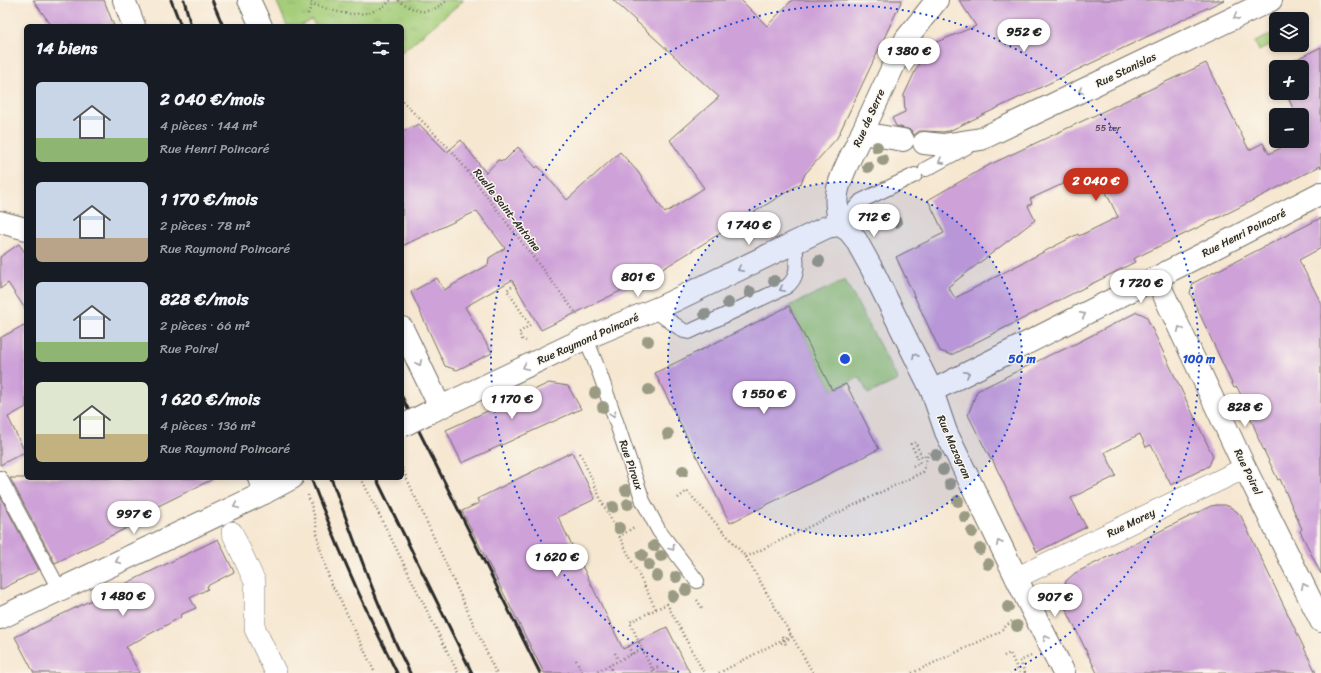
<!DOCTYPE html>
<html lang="fr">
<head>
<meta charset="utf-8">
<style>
  :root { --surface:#171b24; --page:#20242c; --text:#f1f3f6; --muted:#9ea1a6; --accent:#c8321e }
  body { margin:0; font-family:Sriracha,sans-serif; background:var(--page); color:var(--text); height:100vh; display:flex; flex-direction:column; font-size:15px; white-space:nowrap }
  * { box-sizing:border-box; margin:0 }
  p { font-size:13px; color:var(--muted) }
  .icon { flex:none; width:22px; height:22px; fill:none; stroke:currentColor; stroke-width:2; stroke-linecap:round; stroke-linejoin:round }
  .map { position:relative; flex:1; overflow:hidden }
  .sheet { position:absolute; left:24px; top:24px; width:380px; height:456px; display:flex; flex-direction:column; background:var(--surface); border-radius:6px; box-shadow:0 2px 6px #0003 }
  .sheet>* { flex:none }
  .tools { position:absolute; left:1269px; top:12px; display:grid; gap:8px }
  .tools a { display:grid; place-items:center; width:40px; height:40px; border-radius:6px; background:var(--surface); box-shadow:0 2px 6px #0003; font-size:20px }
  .price { position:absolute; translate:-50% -34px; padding:0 9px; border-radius:14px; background:#fff; color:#222; font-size:13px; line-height:26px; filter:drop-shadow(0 1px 2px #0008) }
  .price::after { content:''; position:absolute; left:50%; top:24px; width:12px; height:9px; margin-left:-6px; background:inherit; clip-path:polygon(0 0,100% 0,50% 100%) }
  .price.on { background:var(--accent); color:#fff }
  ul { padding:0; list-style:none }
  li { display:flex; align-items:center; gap:12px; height:100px; padding:0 12px }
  li span { display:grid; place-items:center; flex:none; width:112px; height:80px; border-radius:6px; color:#555 }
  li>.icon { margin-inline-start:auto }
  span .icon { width:48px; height:48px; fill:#fffc; stroke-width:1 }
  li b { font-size:17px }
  h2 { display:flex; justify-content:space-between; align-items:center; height:48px; padding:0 12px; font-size:17px }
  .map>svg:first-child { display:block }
  .green { fill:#a5ce7a; stroke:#687c52 }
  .park { fill:url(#park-tufts); stroke:#687c52 }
  .building { fill:#cea1d8; fill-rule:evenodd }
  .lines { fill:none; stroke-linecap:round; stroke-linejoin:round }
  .service-casing { stroke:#726d65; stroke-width:16 }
  .pedestrian-casing { stroke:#726d65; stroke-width:22 }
  .minor-casing { stroke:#726d65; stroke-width:24 }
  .tertiary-casing { stroke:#726d65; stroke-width:24 }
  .secondary-casing { stroke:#726d65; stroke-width:24 }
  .path { stroke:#726d65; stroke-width:2.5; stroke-dasharray:1 3; stroke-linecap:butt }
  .service { stroke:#fff; stroke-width:14 }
  .pedestrian { stroke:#fff; stroke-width:21 }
  .minor { stroke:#fff; stroke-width:22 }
  .tertiary { stroke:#fff; stroke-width:22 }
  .secondary { stroke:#fff; stroke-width:22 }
  .rail { stroke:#2b2b2b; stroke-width:3 }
  .secondary-bridge-casing { stroke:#726d65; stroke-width:24; stroke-linecap:butt }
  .secondary-bridge { stroke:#fff; stroke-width:22 }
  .tree { fill:#9b9b83 }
  .oneway { stroke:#a0a0a0 }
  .ring { fill:none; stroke:#1d4ed8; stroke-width:2; stroke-dasharray:2 4 }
  .labels { text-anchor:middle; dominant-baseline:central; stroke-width:3; stroke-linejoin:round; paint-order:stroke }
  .number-label { font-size:9px; fill:#544856 }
  .street-label { font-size:11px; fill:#2b2b2b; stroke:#fbf7ec }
  .centre { fill:#1d4ed8; stroke:#fbf7ec; stroke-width:2 }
  .ring-label { font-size:12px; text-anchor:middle; font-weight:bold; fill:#1d4ed8; stroke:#fbf7ec; stroke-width:3; stroke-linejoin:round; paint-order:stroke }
</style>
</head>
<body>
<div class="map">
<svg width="1321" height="673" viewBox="0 0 1321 673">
  <defs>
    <pattern id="park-tufts" width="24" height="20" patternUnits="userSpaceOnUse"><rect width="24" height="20" fill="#a5ce7a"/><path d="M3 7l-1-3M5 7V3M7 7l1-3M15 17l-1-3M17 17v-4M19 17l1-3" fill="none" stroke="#8eb16a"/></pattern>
  </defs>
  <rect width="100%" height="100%" fill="#fbf7ec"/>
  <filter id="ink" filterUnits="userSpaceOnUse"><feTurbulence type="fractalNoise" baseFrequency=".025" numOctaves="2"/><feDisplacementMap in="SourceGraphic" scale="8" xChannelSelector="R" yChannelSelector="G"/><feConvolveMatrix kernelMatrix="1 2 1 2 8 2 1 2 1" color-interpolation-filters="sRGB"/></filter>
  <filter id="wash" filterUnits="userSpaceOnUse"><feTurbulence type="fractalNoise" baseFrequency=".012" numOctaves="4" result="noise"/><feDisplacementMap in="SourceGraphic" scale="16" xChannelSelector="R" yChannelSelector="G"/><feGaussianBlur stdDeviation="0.9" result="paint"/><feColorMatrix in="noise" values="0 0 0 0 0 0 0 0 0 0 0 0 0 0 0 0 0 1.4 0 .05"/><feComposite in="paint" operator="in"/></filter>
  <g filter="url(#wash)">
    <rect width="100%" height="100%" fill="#f6e7d1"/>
    <path class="green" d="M1276,32V42L1259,51L1255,42Z
      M845,280L898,380L868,394L860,377L832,390L789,306Z"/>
    <path class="park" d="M276,0H464L402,52V26H315L312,20L300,26H287Z"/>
    <g id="blocks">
      <path class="building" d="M33,0H104L114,26H52Z
        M613,0H741L767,26L792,0H902L837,138L805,174L801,183L653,275L541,330L512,280L465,307L492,353L457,370L445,366L411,292L437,278L444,290L488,265L489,258L505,248L477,211L402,246V132L419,124L447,152L461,140L486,173L498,160L504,161L518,147L536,168L538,166L567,200L620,152L638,172L665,213L704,188L670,140L719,97Z
        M959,0H1224L949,131L943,132L925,131H919L914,135L911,130L896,126L892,118L905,112L904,95L927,46L976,26Z
        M1321,47V168L1320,166L1232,211L1133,259L1135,262L951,355L940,351L896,257L944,233L928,200L989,165L1206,63L1249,150L1263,143L1269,154L1294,141H1302V137L1306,135L1302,127V115H1296L1286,93H1302V67H1281ZM1097,174L1118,217L1079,236L1078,234L955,298L948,287L1035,220L1028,206L1032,203L1030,199L1080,176L1082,181Z
        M1321,218V248L1299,260L1321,303V574L1300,531L1302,529L1280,479L1278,480L1257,436H1258L1241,395L1237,387L1234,388L1190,293L1193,283Z
        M19,244L26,254V310L8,283L0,289V257Z
        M789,306L832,390L846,384L879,449L730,523L655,373Z
        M1137,312L1146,316L1213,456L1209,466L1171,485L1151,445L1146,447L1140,434L1105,452L1116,476L1071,498L1086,527L1037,552L992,459L991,460L968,415L977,391L1056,352V353L1075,344Z
        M26,324V407L8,417L25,452L0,465V338Z
        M549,383L568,386L581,409L462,463L446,430Z
        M572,452L595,499L558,517L623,649L667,627L690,673H544L462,511L479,503L477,499Z
        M10,478H215L134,518L137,523L55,563Z
        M0,496L39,570L0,590Z
        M1217,505H1225L1230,507L1236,511L1241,516L1316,673H1097L1064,605L1062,594L1066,581L1075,573L1211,506Z
        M218,539L234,572L207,586L208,589L190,598L196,608L180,615L181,617L126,647L139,673H34L15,637Z"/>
    </g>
  </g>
  <g filter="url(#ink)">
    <use href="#blocks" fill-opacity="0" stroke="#726d65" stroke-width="1"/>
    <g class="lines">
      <defs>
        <path id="service" d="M926,169L970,145
          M840,225L861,201L915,175
          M654,310L684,331L689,332L786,287C801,277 796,259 795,243
          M586,338L601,377L643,501L659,531L697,581
          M0,478L59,589"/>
        <path id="pedestrian" d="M232,532L255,582V629L276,673
          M1016,578L1245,468"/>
        <path id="minor" d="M124,0L134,26
          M249,0L261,26
          M862,133L906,39L937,0
          M0,222L26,229
          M1156,278L1245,468L1321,621
          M402,328L440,407
          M259,478L264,493"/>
        <path id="tertiary" d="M924,143L943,145L981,139L1271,0
          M840,225C838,215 835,204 837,194C839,177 855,149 862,133L903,140
          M932,391L1197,257L1321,193"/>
        <path id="secondary" d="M426,414L586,338L663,306L827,227L840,225L849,231L856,240L872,269L932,391L946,432L1031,608L1064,673
          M0,618L264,493L292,478"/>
      </defs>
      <use href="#service" class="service-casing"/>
      <use href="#pedestrian" class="pedestrian-casing"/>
      <use href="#minor" class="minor-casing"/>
      <use href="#tertiary" class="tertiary-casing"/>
      <use href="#secondary" class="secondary-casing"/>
      <path class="path" d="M308,0C313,5 318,6 325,8C345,16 375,18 391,0
        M398,0C419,14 427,16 448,0
        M308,14L312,4
        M402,101L452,151L579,317
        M515,284L507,290L530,325L519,333L522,339L526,341
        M580,453L603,504L656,609
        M913,466L920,463L911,444L915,442L922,457L927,455
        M402,468L496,673
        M361,478L458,673
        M308,495L315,518L319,545L331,584L339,597L375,673
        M678,498L687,491L746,557L923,472L929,450
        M619,537L634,527
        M746,557L813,673
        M697,600L702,608
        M782,636L787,647
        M781,643L789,639
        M628,646L632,654
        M642,649L654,673
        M615,653L618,660
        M1004,656L1010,653L1019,673
        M576,660L583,673
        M609,665L613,673
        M653,669L658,667
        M568,673L571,672V673
        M594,673L642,649L630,622L667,604L704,673
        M719,673L791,635
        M912,673L998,633L1012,621
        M1025,673L1020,661L1031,656"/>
      <use href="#service" class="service"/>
      <use href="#pedestrian" class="pedestrian"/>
      <use href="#minor" class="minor"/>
      <use href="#tertiary" class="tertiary"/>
      <use href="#secondary" class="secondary"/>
      <path class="rail" d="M171,0L181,26
        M184,0L191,26
        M212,0L223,26
        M402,397L540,673
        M311,478C336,544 365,610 397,673
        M331,478C356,544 378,610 410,673
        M376,478L472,673"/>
      <defs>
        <path id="secondary-bridge" d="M402,426L426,414"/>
      </defs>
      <use href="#secondary-bridge" class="secondary-bridge-casing"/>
      <use href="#secondary-bridge" class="secondary-bridge"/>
    </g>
    <g class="tree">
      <circle cx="877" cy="147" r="6"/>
      <circle cx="883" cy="160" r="6"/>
      <circle cx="868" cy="167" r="6"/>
      <circle cx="896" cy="222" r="6"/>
      <circle cx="819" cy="261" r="6"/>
      <circle cx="774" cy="281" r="6"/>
      <circle cx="750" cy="292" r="6"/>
      <circle cx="728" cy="303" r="6"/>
      <circle cx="705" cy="314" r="6"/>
      <circle cx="648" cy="341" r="6"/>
      <circle cx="649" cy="390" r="6"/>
      <circle cx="595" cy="393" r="6"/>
      <circle cx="603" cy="407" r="6"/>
      <circle cx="668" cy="434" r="6"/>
      <circle cx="936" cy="455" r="6"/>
      <circle cx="943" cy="470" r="6"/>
      <circle cx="683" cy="471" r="6"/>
      <circle cx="950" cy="484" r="6"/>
      <circle cx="626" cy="490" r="6"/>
      <circle cx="958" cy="501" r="6"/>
      <circle cx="628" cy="504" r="6"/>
      <circle cx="613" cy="507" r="6"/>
      <circle cx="965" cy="517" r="6"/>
      <circle cx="619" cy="528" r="6"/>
      <circle cx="972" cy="532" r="6"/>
      <circle cx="654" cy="546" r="6"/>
      <circle cx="980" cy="549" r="6"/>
      <circle cx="642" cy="555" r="6"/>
      <circle cx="661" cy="556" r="6"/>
      <circle cx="988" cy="564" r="6"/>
      <circle cx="649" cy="565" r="6"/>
      <circle cx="657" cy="576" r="6"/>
      <circle cx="676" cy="577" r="6"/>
      <circle cx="686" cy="590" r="6"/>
      <circle cx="673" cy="596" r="6"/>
      <circle cx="1008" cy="607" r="6"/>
      <circle cx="1017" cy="626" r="6"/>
    </g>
    <defs><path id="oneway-chevron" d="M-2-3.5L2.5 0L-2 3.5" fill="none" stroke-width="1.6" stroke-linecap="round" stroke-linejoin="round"/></defs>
    <g class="oneway">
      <use href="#oneway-chevron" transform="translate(1236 17) rotate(154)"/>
      <use href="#oneway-chevron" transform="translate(1081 91) rotate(154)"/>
      <use href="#oneway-chevron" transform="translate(941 161) rotate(151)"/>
      <use href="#oneway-chevron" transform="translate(740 269) rotate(154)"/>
      <use href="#oneway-chevron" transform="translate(782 289) rotate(153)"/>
      <use href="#oneway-chevron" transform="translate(1083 315) rotate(-27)"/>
      <use href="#oneway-chevron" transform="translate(1180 329) rotate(-115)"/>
      <use href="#oneway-chevron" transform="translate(915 356) rotate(-117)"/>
      <use href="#oneway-chevron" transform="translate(419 363) rotate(65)"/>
      <use href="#oneway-chevron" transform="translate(525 367) rotate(155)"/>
      <use href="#oneway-chevron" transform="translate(967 374) rotate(-27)"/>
      <use href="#oneway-chevron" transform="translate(613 414) rotate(72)"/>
      <use href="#oneway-chevron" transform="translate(236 506) rotate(155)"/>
      <use href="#oneway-chevron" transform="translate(999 543) rotate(-116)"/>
      <use href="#oneway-chevron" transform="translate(672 548) rotate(53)"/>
      <use href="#oneway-chevron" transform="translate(118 561) rotate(155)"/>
      <use href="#oneway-chevron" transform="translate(1304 586) rotate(-116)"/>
      <use href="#oneway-chevron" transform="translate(1046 638) rotate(-118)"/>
    </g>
  </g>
  <circle cx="845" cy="359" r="177" fill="#1d4ed8" fill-opacity=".12"/>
  <g class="ring">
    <circle cx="845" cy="359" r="177"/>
    <path d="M679 672A354 354 0 1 1 1011 672"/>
  </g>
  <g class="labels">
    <g class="number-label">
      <text x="1108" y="128">55 ter</text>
    </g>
    <g class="street-label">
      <text transform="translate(1126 70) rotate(-26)">Rue Stanislas</text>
      <text transform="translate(869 118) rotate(-66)">Rue de Serre</text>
      <text transform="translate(507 210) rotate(52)">Ruelle Saint-Antoine</text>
      <text transform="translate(1244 233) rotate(-27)">Rue Henri Poincaré</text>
      <text transform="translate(588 339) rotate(-24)">Rue Raymond Poincaré</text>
      <text transform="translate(954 447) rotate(66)">Rue Mazagran</text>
      <text transform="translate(631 465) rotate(71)">Rue Piroux</text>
      <text transform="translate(1248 472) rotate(64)">Rue Poirel</text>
      <text transform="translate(1131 523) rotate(-26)">Rue Morey</text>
    </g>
  </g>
  <circle cx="845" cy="359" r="6" class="centre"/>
  <g class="ring-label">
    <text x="1022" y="363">50 m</text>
    <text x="1199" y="363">100 m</text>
  </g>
</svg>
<div class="tools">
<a><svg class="icon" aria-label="layers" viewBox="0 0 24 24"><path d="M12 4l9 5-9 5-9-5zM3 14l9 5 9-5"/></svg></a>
<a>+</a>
<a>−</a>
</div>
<b class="price" style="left:1024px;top:53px">952 €</b>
<b class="price" style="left:909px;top:72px">1 380 €</b>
<b class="price on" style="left:1096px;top:202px">2 040 €</b>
<b class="price" style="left:874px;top:238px">712 €</b>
<b class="price" style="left:749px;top:246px">1 740 €</b>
<b class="price" style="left:638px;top:298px">801 €</b>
<b class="price" style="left:1141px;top:304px">1 720 €</b>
<b class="price" style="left:764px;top:415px">1 550 €</b>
<b class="price" style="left:512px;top:420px">1 170 €</b>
<b class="price" style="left:1245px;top:428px">828 €</b>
<b class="price" style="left:134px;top:535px">997 €</b>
<b class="price" style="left:557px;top:578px">1 620 €</b>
<b class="price" style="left:123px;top:617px">1 480 €</b>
<b class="price" style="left:1055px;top:618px">907 €</b>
<section class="sheet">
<h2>14 biens<svg class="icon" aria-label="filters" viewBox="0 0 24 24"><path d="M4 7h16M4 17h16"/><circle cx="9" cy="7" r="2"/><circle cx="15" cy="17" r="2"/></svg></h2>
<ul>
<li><span style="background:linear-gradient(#c9d6e8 70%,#8fb573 0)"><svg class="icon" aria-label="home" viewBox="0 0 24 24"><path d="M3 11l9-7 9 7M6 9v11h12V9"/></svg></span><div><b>2 040 €/mois</b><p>4 pièces · 144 m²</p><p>Rue Henri Poincaré</p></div></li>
<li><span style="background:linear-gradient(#c9d6e8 70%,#b9a48a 0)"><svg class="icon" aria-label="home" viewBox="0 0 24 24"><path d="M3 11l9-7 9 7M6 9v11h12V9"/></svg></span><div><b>1 170 €/mois</b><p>2 pièces · 78 m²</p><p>Rue Raymond Poincaré</p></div></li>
<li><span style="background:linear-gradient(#c9d6e8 75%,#8fb573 0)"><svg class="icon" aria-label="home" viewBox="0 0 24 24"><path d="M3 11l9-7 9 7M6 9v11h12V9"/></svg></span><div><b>828 €/mois</b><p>2 pièces · 66 m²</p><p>Rue Poirel</p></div></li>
<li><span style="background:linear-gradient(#dfe7d0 65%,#c2b280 0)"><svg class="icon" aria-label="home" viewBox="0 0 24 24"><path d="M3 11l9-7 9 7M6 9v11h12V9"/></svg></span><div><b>1 620 €/mois</b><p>4 pièces · 136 m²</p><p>Rue Raymond Poincaré</p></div></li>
</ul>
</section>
</div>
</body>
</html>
